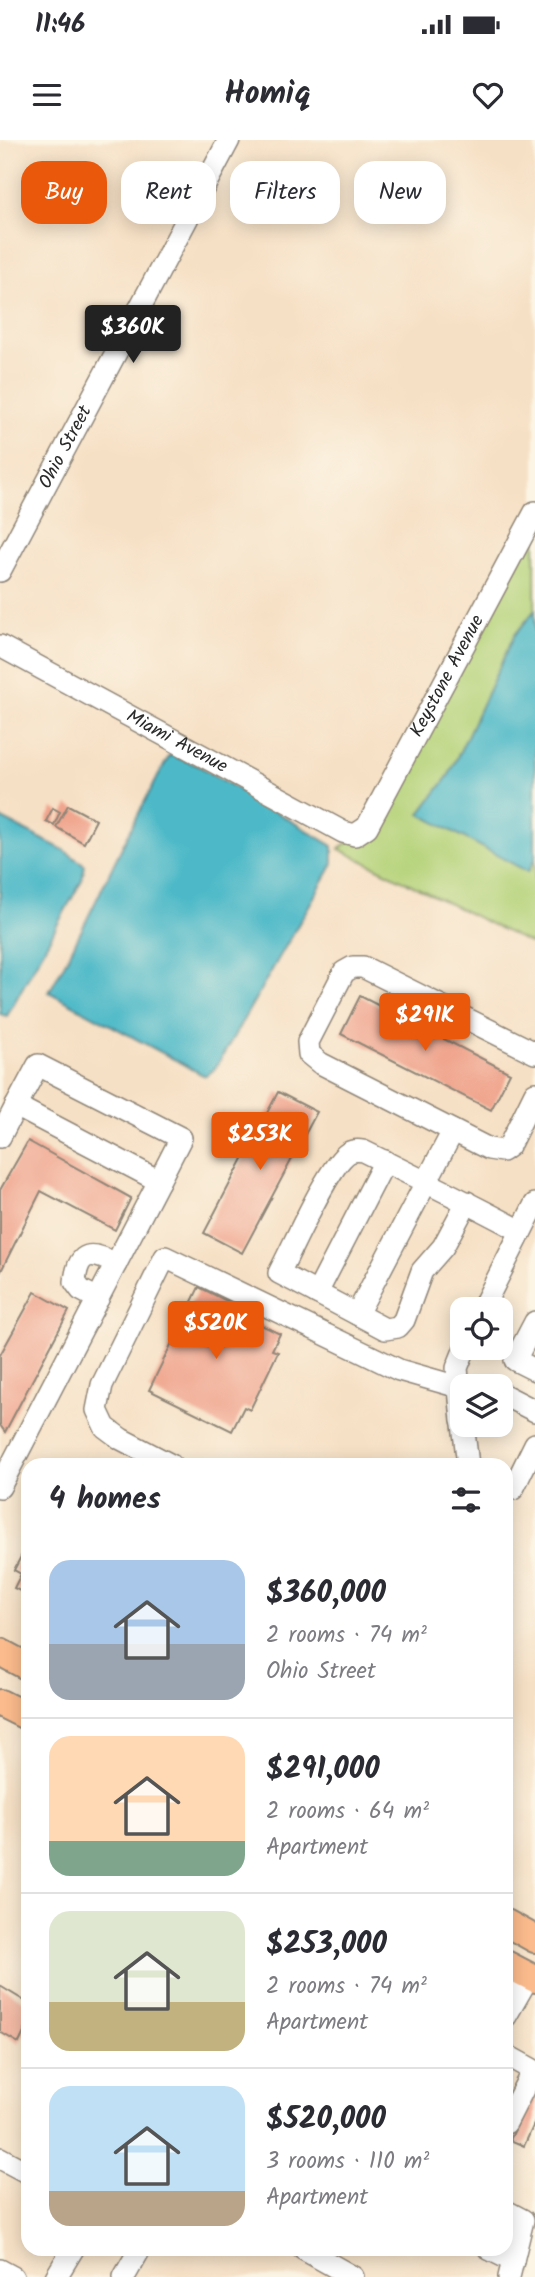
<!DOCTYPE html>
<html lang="en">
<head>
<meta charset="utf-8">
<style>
  :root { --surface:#fff; --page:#f7f7f7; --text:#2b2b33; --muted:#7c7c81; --line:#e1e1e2; --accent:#ea580c }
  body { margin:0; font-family:Kalam,sans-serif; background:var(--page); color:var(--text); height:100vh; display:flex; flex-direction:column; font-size:26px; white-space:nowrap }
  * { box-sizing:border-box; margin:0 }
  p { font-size:23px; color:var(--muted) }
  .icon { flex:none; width:38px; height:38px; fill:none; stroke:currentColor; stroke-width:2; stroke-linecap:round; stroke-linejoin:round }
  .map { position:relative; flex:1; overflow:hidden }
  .details { position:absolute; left:21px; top:1318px; width:492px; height:798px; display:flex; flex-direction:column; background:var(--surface); border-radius:21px; box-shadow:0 4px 18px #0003 }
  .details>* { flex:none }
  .hud { position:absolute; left:21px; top:21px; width:494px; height:63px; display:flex; gap:14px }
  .fabs { position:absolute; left:450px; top:1157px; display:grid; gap:14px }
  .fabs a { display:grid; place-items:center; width:63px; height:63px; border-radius:14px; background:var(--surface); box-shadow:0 4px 18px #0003; font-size:35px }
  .price { position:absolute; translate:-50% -60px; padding:0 16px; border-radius:7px; background:var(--accent); color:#fff; font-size:23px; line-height:46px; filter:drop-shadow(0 2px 4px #0008) }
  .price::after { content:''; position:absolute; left:50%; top:42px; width:21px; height:16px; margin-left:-10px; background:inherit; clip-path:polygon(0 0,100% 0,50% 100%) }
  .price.on { background:#222; color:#fff }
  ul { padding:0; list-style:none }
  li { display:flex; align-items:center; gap:21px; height:175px; padding:0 28px }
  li+li { border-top:2px solid var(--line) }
  li span { display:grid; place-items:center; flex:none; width:196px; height:140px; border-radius:21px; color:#555 }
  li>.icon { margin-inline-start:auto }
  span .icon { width:84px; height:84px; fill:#fffc; stroke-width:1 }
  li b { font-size:30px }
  h2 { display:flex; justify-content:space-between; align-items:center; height:84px; padding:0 28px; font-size:30px }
  .pill { padding:0 24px; border-radius:21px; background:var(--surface); box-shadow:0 4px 18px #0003; font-size:24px; line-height:63px }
  .pill.on { background:var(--accent); color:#fff }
  .status { display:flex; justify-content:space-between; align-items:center; height:49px; padding:0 35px; background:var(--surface); direction:ltr }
  .status svg { height:19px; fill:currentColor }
  header { display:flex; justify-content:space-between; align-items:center; height:91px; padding:0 28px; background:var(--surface); font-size:32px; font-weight:700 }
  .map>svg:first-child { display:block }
  .green { fill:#b5d37a; stroke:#707f52; stroke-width:2 }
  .water { fill:#4db9c8; stroke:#3c727a; stroke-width:2 }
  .building { fill:#f0a58e }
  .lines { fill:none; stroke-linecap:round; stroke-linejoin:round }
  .minor-casing { stroke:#908678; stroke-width:24 }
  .major-casing { stroke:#908678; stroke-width:30 }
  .minor { stroke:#fff; stroke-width:21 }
  .major { stroke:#fbbb8c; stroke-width:26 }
  .labels { text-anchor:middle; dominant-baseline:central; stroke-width:5; stroke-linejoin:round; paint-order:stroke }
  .street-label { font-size:19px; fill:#2b2b2b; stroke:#fcf5e5 }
</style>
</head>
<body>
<div class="status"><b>11:46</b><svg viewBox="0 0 49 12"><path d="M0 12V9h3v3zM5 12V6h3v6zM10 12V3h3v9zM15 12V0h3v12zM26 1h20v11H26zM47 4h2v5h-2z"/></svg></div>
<header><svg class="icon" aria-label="menu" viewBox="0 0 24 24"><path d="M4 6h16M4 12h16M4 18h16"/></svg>Homiq<svg class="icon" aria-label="heart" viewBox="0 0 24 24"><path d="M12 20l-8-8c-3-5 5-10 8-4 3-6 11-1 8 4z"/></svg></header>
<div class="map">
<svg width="535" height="2137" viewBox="0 0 535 2137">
  <rect width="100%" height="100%" fill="#fcf5e5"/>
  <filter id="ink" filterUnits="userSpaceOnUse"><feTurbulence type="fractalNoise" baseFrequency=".0143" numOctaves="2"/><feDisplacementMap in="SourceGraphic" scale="14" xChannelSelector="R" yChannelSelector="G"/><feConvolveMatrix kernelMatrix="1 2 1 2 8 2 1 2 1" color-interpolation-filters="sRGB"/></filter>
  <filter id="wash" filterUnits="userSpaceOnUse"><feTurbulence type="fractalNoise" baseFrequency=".00686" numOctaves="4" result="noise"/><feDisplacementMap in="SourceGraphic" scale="28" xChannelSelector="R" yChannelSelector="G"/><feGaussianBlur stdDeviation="1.57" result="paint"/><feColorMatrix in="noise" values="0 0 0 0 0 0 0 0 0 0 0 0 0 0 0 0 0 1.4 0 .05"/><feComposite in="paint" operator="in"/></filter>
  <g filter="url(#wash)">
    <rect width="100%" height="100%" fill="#f6e0c5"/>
    <path class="green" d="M535,371V470L514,496L449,635L420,674L528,731L535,719V806L339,709L364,688Z"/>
    <path class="water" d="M535,470V719L528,732L420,674L449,635L514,496Z
      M170,615L199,626L333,706V724L215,929L205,936L49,852C93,775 125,692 170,615Z
      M0,678L62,709L85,725L82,740L7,876L0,874Z"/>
    <g id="blocks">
      <path class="building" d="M68,665L96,680L84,703L56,687Z
        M53,668L60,672L54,685L46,681Z
        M360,856L510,933L491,970L341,894Z
        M278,952L317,972L242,1113L204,1093Z
        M28,1001L131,1058L115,1090L41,1051L0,1133V1050Z
        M199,1147L229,1162L226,1168L280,1194L272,1210L278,1212L250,1270L244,1267L232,1291L149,1250Z
        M35,1152L69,1171L5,1292L0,1285V1215Z
        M28,1403V1455L14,1448L21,1434L14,1430Z
        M0,1846L28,1863V1884L19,1903L0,1892Z
        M532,1953L535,1954V1982L524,2006L510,2000Z"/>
    </g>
  </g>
  <g filter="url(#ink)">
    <use href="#blocks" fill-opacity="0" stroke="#908678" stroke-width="2"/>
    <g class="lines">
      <defs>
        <g id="minor">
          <path id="s1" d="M0,431L229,0"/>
          <path id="s2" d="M0,506L343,692L355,695L367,687L535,372"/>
          <path d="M535,913L363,827H353L344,832L308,902L309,914L320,923L489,1009L502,1011L509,1006L535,953"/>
          <path d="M16,966L38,925L181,998L159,1041"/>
          <path d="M0,997L16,966L159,1041L0,1347"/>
          <path d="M467,1062L443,1107L422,1131L404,1180L398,1187L385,1189L279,1133C292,1109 328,1026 348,1013C353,1010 357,1010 363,1011C416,1037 469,1063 521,1091"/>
          <path d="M317,1153L385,1021"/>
          <path d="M98,1159L81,1150L75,1142C78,1110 92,1111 116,1124"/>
          <path d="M482,1169L535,1064"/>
          <path d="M357,1174L453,991"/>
          <path d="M535,1182L515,1220L535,1230"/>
          <path d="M500,1253L535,1271"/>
          <path d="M462,1280L457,1228L465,1208"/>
          <path d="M463,1284L468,1325"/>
          <path d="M171,1325L121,1299L105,1287L97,1270L102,1245L165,1117L399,1230L462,1248"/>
          <path d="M513,1349L535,1304"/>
          <path d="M506,1876L529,1836"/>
          <path d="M506,1915L533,1930L506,1983"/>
          <path d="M0,2018L28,2033"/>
          <path d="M506,2071L523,2080L509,2137"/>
          <path d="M303,2109L353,2137"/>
          <path d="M489,2109L513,2121"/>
          <path d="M0,2130L13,2137"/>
          <path d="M56,2137L73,2109"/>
          <path d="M124,2137L140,2109"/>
        </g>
        <path id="major" d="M0,1512L28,1527
          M0,1563L28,1577
          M506,1783L535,1799
          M506,1824L535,1839"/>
      </defs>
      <use href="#minor" class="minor-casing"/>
      <use href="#major" class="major-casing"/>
      <use href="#minor" class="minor"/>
      <use href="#major" class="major"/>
    </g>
  </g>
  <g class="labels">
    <g class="street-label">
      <text stroke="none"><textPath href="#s1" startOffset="140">Ohio Street</textPath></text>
      <text stroke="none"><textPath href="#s2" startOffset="588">Keystone Avenue</textPath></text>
      <text stroke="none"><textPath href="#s2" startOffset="201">Miami Avenue</textPath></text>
    </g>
  </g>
</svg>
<div class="fabs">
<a><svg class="icon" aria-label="locate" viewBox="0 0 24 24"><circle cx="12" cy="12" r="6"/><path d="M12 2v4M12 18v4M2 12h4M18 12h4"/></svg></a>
<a><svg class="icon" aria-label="layers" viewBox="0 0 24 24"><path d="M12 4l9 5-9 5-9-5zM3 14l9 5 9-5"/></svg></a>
</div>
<b class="price on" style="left:133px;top:225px">$360K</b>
<b class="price" style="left:425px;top:913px">$291K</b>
<b class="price" style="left:260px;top:1032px">$253K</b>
<b class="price" style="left:216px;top:1221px">$520K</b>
<div class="hud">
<a class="pill on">Buy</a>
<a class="pill">Rent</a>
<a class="pill">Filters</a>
<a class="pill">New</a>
</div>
<section class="details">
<h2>4 homes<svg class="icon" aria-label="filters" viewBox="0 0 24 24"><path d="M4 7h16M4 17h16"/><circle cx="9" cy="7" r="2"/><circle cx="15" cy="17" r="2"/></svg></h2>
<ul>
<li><span style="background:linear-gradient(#a9c7e8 60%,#9aa5b1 0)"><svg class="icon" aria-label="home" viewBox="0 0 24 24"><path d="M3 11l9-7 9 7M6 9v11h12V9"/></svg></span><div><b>$360,000</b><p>2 rooms · 74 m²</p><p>Ohio Street</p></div></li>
<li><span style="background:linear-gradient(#ffd9b3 75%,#7fa58c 0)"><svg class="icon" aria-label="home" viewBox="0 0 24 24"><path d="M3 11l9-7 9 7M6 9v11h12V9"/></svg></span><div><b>$291,000</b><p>2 rooms · 64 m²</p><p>Apartment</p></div></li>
<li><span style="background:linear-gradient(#dfe7d0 65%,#c2b280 0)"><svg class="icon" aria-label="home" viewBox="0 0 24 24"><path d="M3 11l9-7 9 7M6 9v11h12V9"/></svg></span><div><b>$253,000</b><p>2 rooms · 74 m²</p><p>Apartment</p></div></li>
<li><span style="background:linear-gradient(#bfe0f5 75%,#b9a48a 0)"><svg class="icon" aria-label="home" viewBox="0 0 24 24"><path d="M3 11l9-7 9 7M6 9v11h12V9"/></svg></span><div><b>$520,000</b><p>3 rooms · 110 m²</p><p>Apartment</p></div></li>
</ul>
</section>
</div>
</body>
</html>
